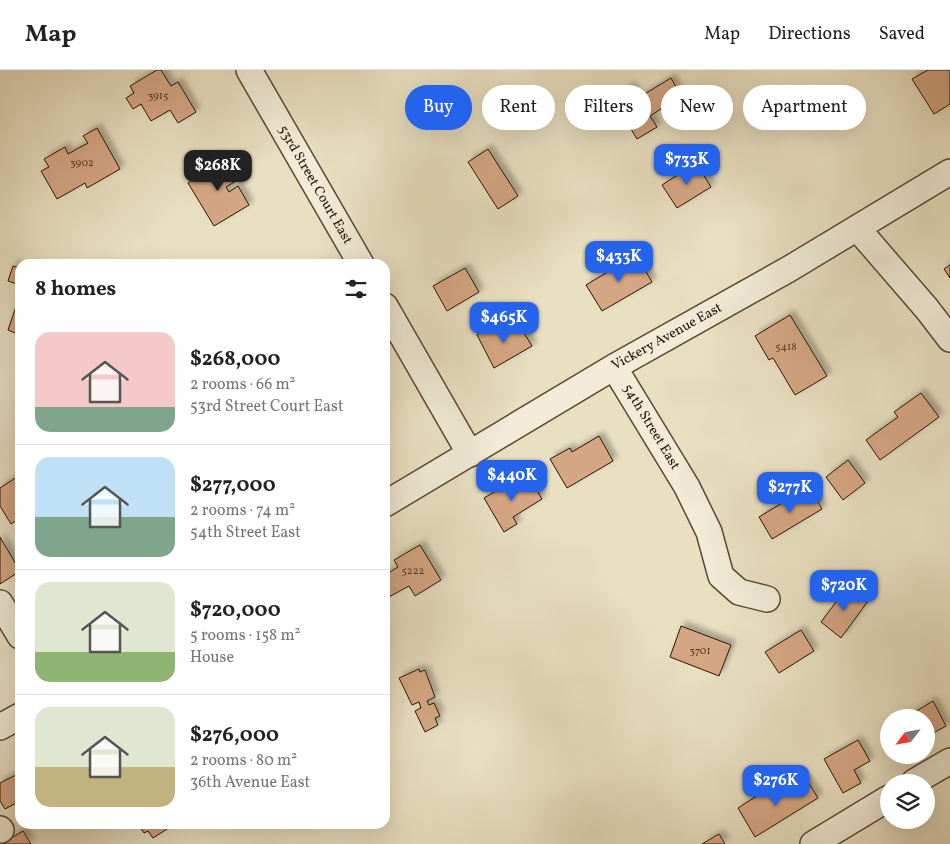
<!DOCTYPE html>
<html lang="en">
<head>
<meta charset="utf-8">
<style>
  :root { --surface:#fff; --page:#f6f6f6; --text:#222; --muted:#767676; --line:#e0e0e0; --accent:#2563eb }
  body { margin:0; font-family:Vollkorn,serif; background:var(--page); color:var(--text); height:100vh; display:flex; flex-direction:column; font-size:19px; white-space:nowrap }
  * { box-sizing:border-box; margin:0 }
  p { font-size:16px; color:var(--muted) }
  .icon { flex:none; width:28px; height:28px; fill:none; stroke:currentColor; stroke-width:2; stroke-linecap:round; stroke-linejoin:round }
  .map { position:relative; flex:1; overflow:hidden }
  .panel { position:absolute; left:15px; top:189px; width:375px; height:570px; display:flex; flex-direction:column; background:var(--surface); border-radius:15px; box-shadow:0 5px 20px #0002 }
  .panel>* { flex:none }
  .guide { position:absolute; left:405px; top:15px; width:470px; height:45px; display:flex; gap:10px }
  .needle { width:32px; rotate:239deg }
  .tools { position:absolute; left:880px; top:639px; display:grid; gap:10px }
  .tools a { display:grid; place-items:center; width:55px; height:55px; border-radius:50%; background:var(--surface); box-shadow:0 5px 20px #0002; font-size:25px }
  .price { position:absolute; translate:-50% -42px; padding:0 11px; border-radius:10px; background:var(--accent); color:#fff; font-size:16px; line-height:32px; filter:drop-shadow(0 1px 2px #0008) }
  .price::after { content:''; position:absolute; left:50%; top:30px; width:15px; height:11px; margin-left:-8px; background:inherit; clip-path:polygon(0 0,100% 0,50% 100%) }
  .price.active { background:#222; color:#fff }
  ul { padding:0; list-style:none }
  li { display:flex; align-items:center; gap:15px; height:125px; padding:0 20px }
  li+li { border-top:1px solid var(--line) }
  li span { display:grid; place-items:center; flex:none; width:140px; height:100px; border-radius:15px; color:#555 }
  li>.icon { margin-inline-start:auto }
  span .icon { width:60px; height:60px; fill:#fffc; stroke-width:1 }
  li b { font-size:21px }
  h2 { display:flex; justify-content:space-between; align-items:center; height:60px; padding:0 20px; font-size:21px }
  .tag { padding:0 18px; border-radius:22px; background:var(--surface); box-shadow:0 5px 20px #0002; font-size:18px; line-height:45px }
  .tag.active { background:var(--accent); color:#fff }
  header { display:flex; align-items:center; gap:30px; box-sizing:border-box; height:70px; padding:0 25px; background:var(--surface); border-bottom:1px solid var(--line) }
  header strong { font-size:24px }
  nav { display:flex; gap:28px; margin-inline-start:auto; font-size:18px }
  .map>svg:first-child { display:block }
  .building { fill:#d5a683; stroke:#281600; filter:url(#shadow) }
  .lines { fill:none; stroke-linecap:round; stroke-linejoin:round }
  .minor-casing { stroke:#584830; stroke-width:28 }
  .minor { stroke:#f1ebd7; stroke-width:25 }
  .labels { text-anchor:middle; dominant-baseline:central; stroke-width:5; stroke-linejoin:round; paint-order:stroke }
  .number-label { font-size:11px; fill:#533a21 }
  .street-label { font-size:14px; fill:#281600; stroke:#f1ebd7 }
</style>
</head>
<body>
<header>
<strong>Map</strong>
<nav><a>Map</a><a>Directions</a><a>Saved</a></nav>
</header>
<div class="map">
<svg width="950" height="774" viewBox="0 0 950 774">
  <defs>
    <filter id="shadow"><feDropShadow dx="4.5" dy="-4.5" stdDeviation="2.5" flood-color="#0004"/></filter>
  </defs>
  <rect width="100%" height="100%" fill="#e9e0c2"/>
  <filter id="stains"><feTurbulence type="fractalNoise" baseFrequency=".004" numOctaves="4"/><feColorMatrix values="0 0 0 0 .2 0 0 0 0 .09 0 0 0 0 .02 0 0 0 .5 -.17"/></filter>
  <radialGradient id="worn" r=".72"><stop offset=".6" stop-color="#630" stop-opacity="0"/><stop offset="1" stop-color="#630" stop-opacity=".3"/></radialGradient>
  <path class="building" d="M157,0H161L171,16L178,12L196,42L178,53L170,40L151,51L141,34L133,39L126,28L134,23L130,16Z
    M928,0H950V34L934,44L912,9Z
    M671,8L681,26L650,46L657,57L637,69L625,49L621,51L616,42L619,40L612,28L631,16L638,28Z
    M97,58L120,99L87,118L85,113L57,129L41,101L49,97L44,89L65,77L68,84L88,73L83,66Z
    M488,79L518,126L498,139L468,92Z
    M220,86L236,111L226,117L229,122L238,116L249,135L214,156L188,113L203,103L200,98Z
    M696,93L711,117L677,138L662,115Z
    M636,185L652,212L602,241L586,215Z
    M950,195V208L944,199Z
    M13,196L20,198V215L8,211Z
    M465,198L479,222L447,241L433,216Z
    M20,225V265L8,260Z
    M790,245L827,306L795,325L773,288L769,290L755,266Z
    M517,252L532,276L494,298L477,265L491,257L496,264Z
    M921,323L939,347L880,390L866,370L898,347L894,342Z
    M599,366L613,391L567,418L550,389L570,378L572,382Z
    M848,390L865,413L843,430L826,407Z
    M20,405V448L11,454L0,436V418Z
    M529,407L542,429L513,447L517,454L504,462L484,428L506,415L508,419Z
    M811,421L822,439L772,469L759,447L787,430L789,434Z
    M0,467L20,501L0,514Z
    M420,475L441,510L415,526L409,516L387,528L385,524V505L398,497L394,490Z
    M848,516L868,531L841,568L821,552Z
    M681,556L731,575L719,606L670,587Z
    M801,560L814,581L779,603L765,582Z
    M419,599L420,602L425,600L435,627L427,631L429,635L434,633L440,646L435,648L438,655L425,662L415,641L421,638L419,632L412,635L399,608Z
    M933,631L946,656L926,667V648H905Z
    M858,670L870,691L854,700L861,713L843,723L824,689Z
    M18,704L20,708L18,719L20,731L5,739L0,731V713Z
    M806,709L818,728L755,767L738,738L768,719L774,729Z
    M138,754H168L170,757L153,768L148,761L144,763Z
    M23,761L31,774H2Z
    M719,764L725,774H702Z"/>
  <g class="lines">
    <defs>
      <path id="minor" d="M249,0L361,194
        M857,158L927,239L950,269
        M385,236L470,384
        M614,297L687,417L709,462L721,506L739,522L767,529
        M385,434L614,297L789,199L950,102
        M0,533L20,566
        M0,657L20,646
        M914,712L950,691
        M0,759L1,760
        M813,774L889,728"/>
    </defs>
    <use href="#minor" class="minor-casing"/>
    <use href="#minor" class="minor"/>
  </g>
  <g class="labels">
    <g class="number-label">
      <text x="158" y="26">3915</text>
      <text x="82" y="93">3902</text>
      <text x="786" y="277">5418</text>
      <text x="413" y="501">5222</text>
      <text x="700" y="581">3701</text>
    </g>
    <g class="street-label">
      <text transform="translate(315 115) rotate(60)">53rd Street Court East</text>
      <text transform="translate(667 267) rotate(-29)">Vickery Avenue East</text>
      <text transform="translate(651 357) rotate(59)">54th Street East</text>
    </g>
  </g>
  <rect width="100%" height="100%" filter="url(#stains)"/>
  <rect width="100%" height="100%" fill="url(#worn)"/>
</svg>
<div class="tools">
<a><svg class="needle" viewBox="-14 -14 28 28"><path d="M0-13l5 13h-10z" fill="#e53935"/><path d="M0 13l5-13h-10z" fill="#767676"/></svg></a>
<a><svg class="icon" aria-label="layers" viewBox="0 0 24 24"><path d="M12 4l9 5-9 5-9-5zM3 14l9 5 9-5"/></svg></a>
</div>
<b class="price" style="left:687px;top:116px">$733K</b>
<b class="price active" style="left:218px;top:122px">$268K</b>
<b class="price" style="left:619px;top:213px">$433K</b>
<b class="price" style="left:504px;top:274px">$465K</b>
<b class="price" style="left:512px;top:432px">$440K</b>
<b class="price" style="left:790px;top:444px">$277K</b>
<b class="price" style="left:844px;top:542px">$720K</b>
<b class="price" style="left:776px;top:737px">$276K</b>
<div class="guide">
<a class="tag active">Buy</a>
<a class="tag">Rent</a>
<a class="tag">Filters</a>
<a class="tag">New</a>
<a class="tag">Apartment</a>
</div>
<section class="panel">
<h2>8 homes<svg class="icon" aria-label="filters" viewBox="0 0 24 24"><path d="M4 7h16M4 17h16"/><circle cx="9" cy="7" r="2"/><circle cx="15" cy="17" r="2"/></svg></h2>
<ul>
<li><span style="background:linear-gradient(#f6c9c9 75%,#7fa58c 0)"><svg class="icon" aria-label="home" viewBox="0 0 24 24"><path d="M3 11l9-7 9 7M6 9v11h12V9"/></svg></span><div><b>$268,000</b><p>2 rooms · 66 m²</p><p>53rd Street Court East</p></div></li>
<li><span style="background:linear-gradient(#bfe0f5 60%,#7fa58c 0)"><svg class="icon" aria-label="home" viewBox="0 0 24 24"><path d="M3 11l9-7 9 7M6 9v11h12V9"/></svg></span><div><b>$277,000</b><p>2 rooms · 74 m²</p><p>54th Street East</p></div></li>
<li><span style="background:linear-gradient(#dfe7d0 70%,#8fb573 0)"><svg class="icon" aria-label="home" viewBox="0 0 24 24"><path d="M3 11l9-7 9 7M6 9v11h12V9"/></svg></span><div><b>$720,000</b><p>5 rooms · 158 m²</p><p>House</p></div></li>
<li><span style="background:linear-gradient(#dfe7d0 60%,#c2b280 0)"><svg class="icon" aria-label="home" viewBox="0 0 24 24"><path d="M3 11l9-7 9 7M6 9v11h12V9"/></svg></span><div><b>$276,000</b><p>2 rooms · 80 m²</p><p>36th Avenue East</p></div></li>
</ul>
</section>
</div>
</body>
</html>
